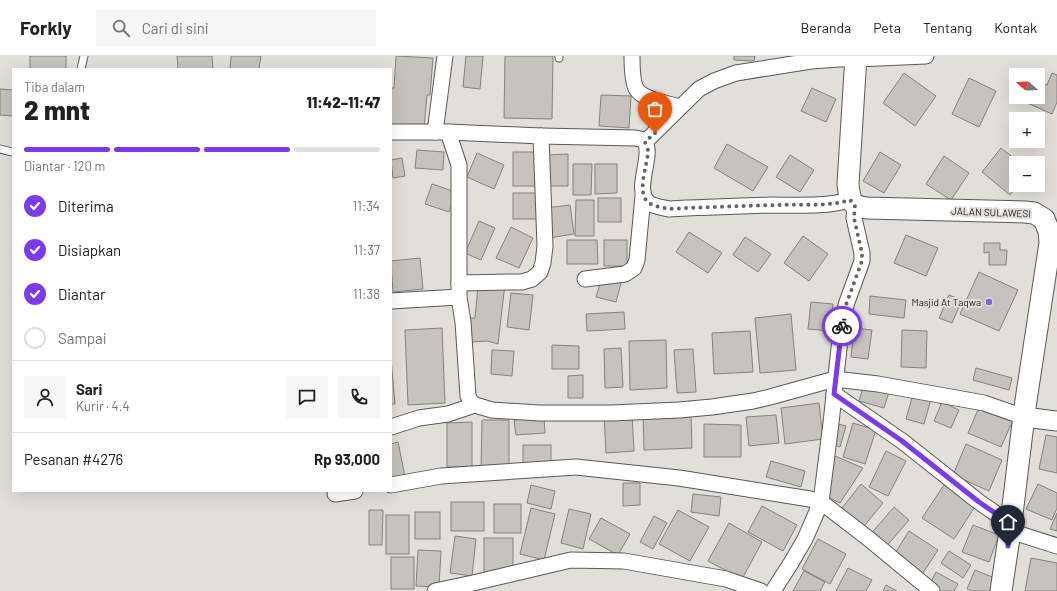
<!DOCTYPE html>
<html lang="id">
<head>
<meta charset="utf-8">
<style>
	:root { --surface:#fff; --page:#f6f6f6; --text:#202124; --muted:#757577; --line:#e0e0e0; --accent:#7c3aed }
	body { margin:0; font-family:Barlow,sans-serif; background:var(--page); color:var(--text); height:100vh; display:flex; flex-direction:column; font-size:15px; white-space:nowrap }
	* { box-sizing:border-box; margin:0 }
	p { font-size:13px; color:var(--muted) }
	.icon { flex:none; width:22px; height:22px; fill:none; stroke:currentColor; stroke-width:2; stroke-linecap:round; stroke-linejoin:round }
	.map { position:relative; flex:1; overflow:hidden }
	.side { position:absolute; left:12px; top:12px; width:380px; height:424px; display:flex; flex-direction:column; background:var(--surface); border-radius:0px; box-shadow:0 4px 16px #0002 }
	.side>* { flex:none }
	.needle { width:26px; rotate:289deg }
	.fabs { position:absolute; left:1009px; top:12px; display:grid; gap:8px }
	.fabs a { display:grid; place-items:center; width:36px; height:36px; border-radius:0px; background:var(--surface); box-shadow:0 4px 16px #0002; font-size:20px }
	.pin { position:absolute; display:grid; place-items:center; width:34px; height:34px; color:#fff; margin:-41px -17px; border-radius:50% 50% 50% 0; rotate:-45deg; box-shadow:0 0 4px #0007 }
	.pin .icon { rotate:45deg }
	.courier { position:absolute; display:grid; place-items:center; width:40px; height:40px; margin:-20px; border:3px solid #7c3aed; border-radius:50%; background:#fff; color:#222; box-shadow:0 1px 5px #0007 }
	.overview em { font-style:normal; font-weight:800 }
	.overview div { display:flex; flex-direction:column-reverse }
	.overview { display:flex; align-items:center; justify-content:space-between; height:68px; padding:0 12px }
	h1 { font-size:26px; font-weight:800; line-height:30px }
	.bar { display:grid; grid-template-columns:repeat(4,1fr); gap:6px 4px; align-content:center; height:48px; padding:0 12px }
	.bar i { height:5px; border-radius:3px; background:var(--line) }
	.bar .current { background:var(--accent) }
	.bar p { grid-column:span 4 }
	.line { display:flex; align-items:center; gap:10px; padding:0 12px; border-top:1px solid var(--line) }
	.line div { flex:1 }
	.round { display:grid; place-items:center; flex:none; width:42px; height:42px; border-radius:0px; background:var(--page) }
	ol { padding:0 12px; list-style:none }
	li { display:flex; align-items:center; gap:12px; height:44px }
	li p { margin-inline-start:auto }
	li .icon { padding:4px; border-radius:50%; background:var(--accent); color:#fff; stroke-width:4 }
	li:last-child { color:var(--muted) }
	li i { width:22px; height:22px; border:2px solid var(--line); border-radius:50% }
	header { display:flex; align-items:center; gap:24px; box-sizing:border-box; height:56px; padding:0 20px; background:var(--surface); border-bottom:1px solid var(--line) }
	header strong { font-size:19px }
	nav { display:flex; gap:22px; margin-inline-start:auto; font-size:14px }
	.search { width:280px; height:36px; background:var(--page); display:flex; align-items:center; gap:10px; box-sizing:border-box; padding:0 14px; border-radius:0px; color:var(--muted); font-size:15px }
	.map>svg:first-child { display:block }
</style>
</head>
<body>
<header>
<strong>Forkly</strong>
<div class="search"><svg class="icon" aria-label="search" viewBox="0 0 24 24"><circle cx="10" cy="10" r="6"/><path d="M15 15l6 6"/></svg>Cari di sini</div>
<nav><a>Beranda</a><a>Peta</a><a>Tentang</a><a>Kontak</a></nav>
</header>
<div class="map">
<svg width="1057" height="535" viewBox="0 0 1057 535">
	<rect width="100%" height="100%" fill="#e2ded9"/>
	<g fill="#c6c3be" stroke="#85827d">
		<rect x="30" y="0" width="36" height="13"/>
		<path d="M177,0H212L213,13H178Z"/>
		<path d="M231,0H261L259,13H230Z"/>
		<path d="M396,0L433,2L430,39H427L424,73L391,70V32H394Z"/>
		<path d="M466,0H483L480,33L463,31Z"/>
		<path d="M505,0H553L552,63L504,62Z"/>
		<path d="M734,0H755L754,5L734,4Z"/>
		<path d="M904,17L936,40L915,70L883,47Z"/>
		<path d="M1052,17L1057,19V46L1052,58L1016,42V41H1038V25L1047,29Z"/>
		<path d="M969,22L996,35L979,71L952,58Z"/>
		<path d="M812,32L836,43L826,66L801,55Z"/>
		<path d="M0,33L13,34V60L0,59Z"/>
		<path d="M601,39L631,40L629,72L599,70Z"/>
		<path d="M727,88L768,111L753,135L714,112Z"/>
		<path d="M1001,92L1020,107H1016V129H1018L1010,139L982,116Z"/>
		<path d="M417,94L444,96L443,114L415,112Z"/>
		<rect x="513" y="96" width="25" height="34"/>
		<path d="M880,96L901,109L884,137L863,125Z"/>
		<path d="M477,97L504,109L494,133L467,121Z"/>
		<path d="M568,98V130H547V99Z"/>
		<path d="M790,99L814,114L800,136L776,121Z"/>
		<path d="M944,100L969,117L951,144L926,128Z"/>
		<path d="M402,102L405,120L393,122L391,104Z"/>
		<path d="M573,108H592L591,139H573Z"/>
		<path d="M595,108H617V137L595,138Z"/>
		<path d="M432,128L456,136L449,156L425,148Z"/>
		<rect x="513" y="137" width="25" height="26"/>
		<rect x="598" y="142" width="23" height="24"/>
		<path d="M576,144H594V180H575Z"/>
		<path d="M570,149L574,178L549,182L545,152Z"/>
		<path d="M479,165L495,172L481,204L465,197Z"/>
		<path d="M511,171L533,182L519,212L496,202Z"/>
		<path d="M689,176L722,197L708,217L676,196Z"/>
		<path d="M906,179L938,192L926,220L894,207Z"/>
		<path d="M803,180L828,198L809,225L784,207Z"/>
		<path d="M745,181L771,198L758,216L733,199Z"/>
		<path d="M567,184H597L598,208H567Z"/>
		<rect x="604" y="184" width="23" height="26"/>
		<path d="M984,187H1000V194H1007L1006,209H989V196L984,197Z"/>
		<path d="M420,202L423,233L393,236L391,205Z"/>
		<path d="M979,216L1018,234L999,275L960,258Z"/>
		<path d="M602,221L621,227L616,246L596,241Z"/>
		<path d="M505,228L498,288L487,285L471,286L470,262H475L478,230Z"/>
		<path d="M511,237L533,239L529,274L507,271Z"/>
		<path d="M949,239L962,244L952,267L939,262Z"/>
		<path d="M870,240L906,244L904,262L869,258Z"/>
		<path d="M811,246L833,248L830,275L808,273Z"/>
		<path d="M624,256L625,273L587,275L586,258Z"/>
		<path d="M791,258L796,314L760,317L755,262Z"/>
		<path d="M442,272L445,347L408,349L405,274Z"/>
		<path d="M854,272L872,274L868,303L851,301Z"/>
		<path d="M902,274L927,275L926,312L901,311Z"/>
		<path d="M750,275L753,316L714,318L712,277Z"/>
		<path d="M666,284L667,332L630,334L629,285Z"/>
		<path d="M552,289L579,290V313H552Z"/>
		<path d="M621,292L623,331L605,332L604,293Z"/>
		<path d="M693,293L696,336L677,337L674,294Z"/>
		<path d="M492,294L514,295L512,320L491,318Z"/>
		<path d="M391,303L395,348H391Z"/>
		<path d="M976,312L1012,322L1009,334L973,324Z"/>
		<path d="M583,319V342H568V320Z"/>
		<path d="M864,328L889,336L884,352L859,345Z"/>
		<path d="M913,338L931,343L924,368L906,363Z"/>
		<path d="M942,346L959,354L951,372L934,365Z"/>
		<path d="M819,347L823,383L785,388L781,352Z"/>
		<path d="M980,349L1013,364L1001,391L968,377Z"/>
		<path d="M632,358L634,395L606,397L604,360Z"/>
		<path d="M691,358L692,392L644,394L643,359Z"/>
		<path d="M776,359L779,387L749,390L746,361Z"/>
		<path d="M544,361L545,377L516,379L514,364Z"/>
		<path d="M482,364H509V415L481,414Z"/>
		<path d="M472,366V411H447V367Z"/>
		<path d="M853,367L876,374L865,408L843,401Z"/>
		<path d="M704,368L741,369V401H704Z"/>
		<path d="M838,368L846,370L840,391L832,388Z"/>
		<path d="M1046,379L1057,381V417L1039,413Z"/>
		<path d="M398,386L405,421L391,424V388Z"/>
		<path d="M966,388L1002,404L989,435L953,419Z"/>
		<rect x="523" y="389" width="28" height="18"/>
		<path d="M886,395L906,405L888,440L869,431Z"/>
		<path d="M835,400L863,412L840,447L823,439L828,415Z"/>
		<path d="M771,405L805,415L801,431L766,421Z"/>
		<path d="M623,427H640V449L623,450Z"/>
		<path d="M861,428L883,447L860,475L838,457Z"/>
		<path d="M1038,428L1057,437V452L1052,464L1026,453Z"/>
		<path d="M531,429L555,435L551,453L527,447Z"/>
		<path d="M944,429L976,449L954,483L922,462Z"/>
		<path d="M693,438L721,441L719,460L691,456Z"/>
		<rect x="451" y="446" width="33" height="29"/>
		<rect x="494" y="448" width="27" height="29"/>
		<path d="M762,450L797,469L783,495L748,476Z"/>
		<path d="M894,451L909,464L885,492L870,479Z"/>
		<path d="M531,452L555,458L544,504L520,498Z"/>
		<path d="M569,453L591,458L583,493L561,487Z"/>
		<path d="M369,454H383L382,489H369Z"/>
		<path d="M678,454L709,471L690,505L659,488Z"/>
		<rect x="415" y="456" width="25" height="27"/>
		<path d="M1057,457V475L1050,473Z"/>
		<rect x="386" y="459" width="23" height="39"/>
		<path d="M654,460L667,467L653,493L640,486Z"/>
		<path d="M601,462L630,478L618,499L589,483Z"/>
		<path d="M729,467L762,486L742,523L708,505Z"/>
		<path d="M973,469L999,479L989,506L962,496Z"/>
		<path d="M909,475L938,494L921,520L892,502Z"/>
		<path d="M455,480L476,483L472,520L450,517Z"/>
		<rect x="484" y="482" width="29" height="35"/>
		<path d="M818,483L846,498L830,528L802,513Z"/>
		<path d="M418,494L441,495L439,531L416,530Z"/>
		<path d="M949,495L971,509L963,522L941,507Z"/>
		<rect x="391" y="501" width="23" height="32"/>
		<path d="M1031,502L1057,507V535H1025Z"/>
		<path d="M848,512L872,524L866,535H836Z"/>
		<path d="M975,514L997,523L991,535H972L967,533Z"/>
		<path d="M804,515L825,526L820,535H793Z"/>
		<path d="M936,516L958,528L954,535H940L929,529Z"/>
		<path d="M886,529L897,535H883Z"/>
	</g>
	<g fill="none" stroke-linecap="round" stroke-linejoin="round">
		<defs>
			<g id="service">
				<path d="M559,2V0"/>
				<path d="M81,13L84,0"/>
				<path d="M0,93L12,96"/>
			</g>
			<g id="minor">
				<path d="M632,0C632,9 632,27 637,34C643,43 669,48 680,51"/>
				<path d="M391,76H448L541,80L635,82C639,83 642,83 644,85C655,97 633,133 648,146C653,151 662,151 669,153C703,151 737,150 771,149C797,149 825,151 850,144"/>
				<path d="M435,76L445,0"/>
				<path d="M448,76L459,109V241L463,266L468,340L471,346L475,349L492,354L539,357H612L679,354L712,351L753,345L770,341L835,323L878,328L984,347L1024,361"/>
				<path d="M645,86L699,33L714,25L736,17L811,5L839,3H856L926,0"/>
				<path d="M585,223L625,218L634,212L637,204L643,140"/>
				<path d="M459,227L511,226H522L532,223L540,216L543,207L545,190L541,80"/>
				<path d="M391,245L459,241"/>
				<path d="M834,338L902,385L979,446L1011,468"/>
				<path d="M391,371L419,362L448,358L475,349"/>
				<path d="M391,429L441,420L576,411L679,422L810,443L821,446L869,483L932,535"/>
				<path d="M335,438L355,435"/>
				<path d="M1010,475L1057,490"/>
				<path d="M435,535L473,527L571,504L624,505L726,523L761,535"/>
				<path d="M773,535L791,507L805,483L821,446L831,367L842,264L847,246L862,205V197L854,162L855,149"/>
			</g>
			<path id="tertiary" d="M1024,361L1057,365"/>
			<path id="secondary" d="M856,0L848,128C850,144 850,150 867,152L1025,156L1034,157L1044,163L1049,175L1050,187L1025,351L1010,475L1001,535"/>
		</defs>
		<use href="#service" stroke="#5b5854" stroke-width="9"/>
		<use href="#minor" stroke="#5b5854" stroke-width="17"/>
		<use href="#tertiary" stroke="#5b5854" stroke-width="21"/>
		<use href="#secondary" stroke="#5b5854" stroke-width="23"/>
		<use href="#service" stroke="#fff" stroke-width="7"/>
		<use href="#minor" stroke="#fff" stroke-width="15"/>
		<use href="#tertiary" stroke="#fff" stroke-width="19"/>
		<use href="#secondary" stroke="#fff" stroke-width="21"/>
	</g>
	<g fill="none" stroke-linecap="round" stroke-linejoin="round">
		<path stroke="#666461" stroke-width="4" stroke-dasharray="0 7.2" d="M655,77L645,86C646,89 648,92 648,95C648,108 636,136 648,146C654,151 662,151 669,153C705,151 741,150 777,149C801,148 827,151 850,144L855,149L854,162L862,197V205L847,246L844,255L842,270"/>
		<path stroke="#7c3aed" stroke-width="5" d="M842,270L834,338L902,385L979,446L1011,468L1008,490"/>
	</g>
	<circle fill="#7767e2" stroke="#e2ded9" stroke-width="1.5" cx="989" cy="246" r="4"/>
	<g text-anchor="middle" dominant-baseline="central" stroke-width="4" stroke-linejoin="round" paint-order="stroke">
		<g font-size="10" fill="#232220" stroke="#e2ded9">
			<text transform="translate(991 156) rotate(2)">JALAN SULAWESI</text>
		</g>
		<g font-size="10" fill="#232220" stroke="#e2ded9" text-anchor="end">
			<text x="981" y="246">Masjid At Taqwa</text>
		</g>
	</g>
</svg>
<div class="fabs">
<a><svg class="needle" viewBox="-14 -14 28 28"><path d="M0-13l5 13h-10z" fill="#e53935"/><path d="M0 13l5-13h-10z" fill="#757577"/></svg></a>
<a>+</a>
<a>−</a>
</div>
<div class="pin" style="left:655px;top:77px;background:#ea580c"><svg class="icon" aria-label="bag" viewBox="0 0 24 24"><path d="M5 8h14l-1 12H6zM9 8a3 3 0 0 1 6 0"/></svg></div>
<div class="pin" style="left:1008px;top:490px;background:#1f2937"><svg class="icon" aria-label="home" viewBox="0 0 24 24"><path d="M3 11l9-7 9 7M6 9v11h12V9"/></svg></div>
<div class="courier" style="left:842px;top:270px"><svg class="icon" aria-label="bike" viewBox="0 0 24 24"><circle cx="6" cy="16" r="4"/><circle cx="18" cy="16" r="4"/><path d="M6 16l4-8h5l3 8M10 8l3 8H6M13 5h3"/></svg></div>
<section class="side">
<div class="overview"><div><h1>2 mnt</h1><p>Tiba dalam</p></div><em>11:42–11:47</em></div>
<div class="bar"><i class="current"></i><i class="current"></i><i class="current"></i><i></i><p>Diantar · 120 m</p></div>
<ol>
<li><svg class="icon" aria-label="check" viewBox="0 0 24 24"><path d="M5 12l5 5 9-10"/></svg>Diterima<p>11:34</p></li>
<li><svg class="icon" aria-label="check" viewBox="0 0 24 24"><path d="M5 12l5 5 9-10"/></svg>Disiapkan<p>11:37</p></li>
<li><svg class="icon" aria-label="check" viewBox="0 0 24 24"><path d="M5 12l5 5 9-10"/></svg>Diantar<p>11:38</p></li>
<li><i></i>Sampai</li>
</ol>
<div class="line" style="height:72px"><a class="round"><svg class="icon" aria-label="person" viewBox="0 0 24 24"><circle cx="12" cy="8" r="4"/><path d="M4 21q1-7 8-7t8 7"/></svg></a><div><b>Sari</b><p>Kurir · 4.4</p></div><a class="round"><svg class="icon" aria-label="chat" viewBox="0 0 24 24"><path d="M4 5h16v11H9l-5 4z"/></svg></a><a class="round"><svg class="icon" aria-label="phone" viewBox="0 0 24 24"><path d="M5 4h4l2 5-3 2q2 4 5 5l2-3 5 2v4C11 20 4 13 5 4z"/></svg></a></div>
<div class="line" style="height:52px"><div>Pesanan #4276</div><b>Rp 93,000</b></div>
</section>
</div>
</body>
</html>
